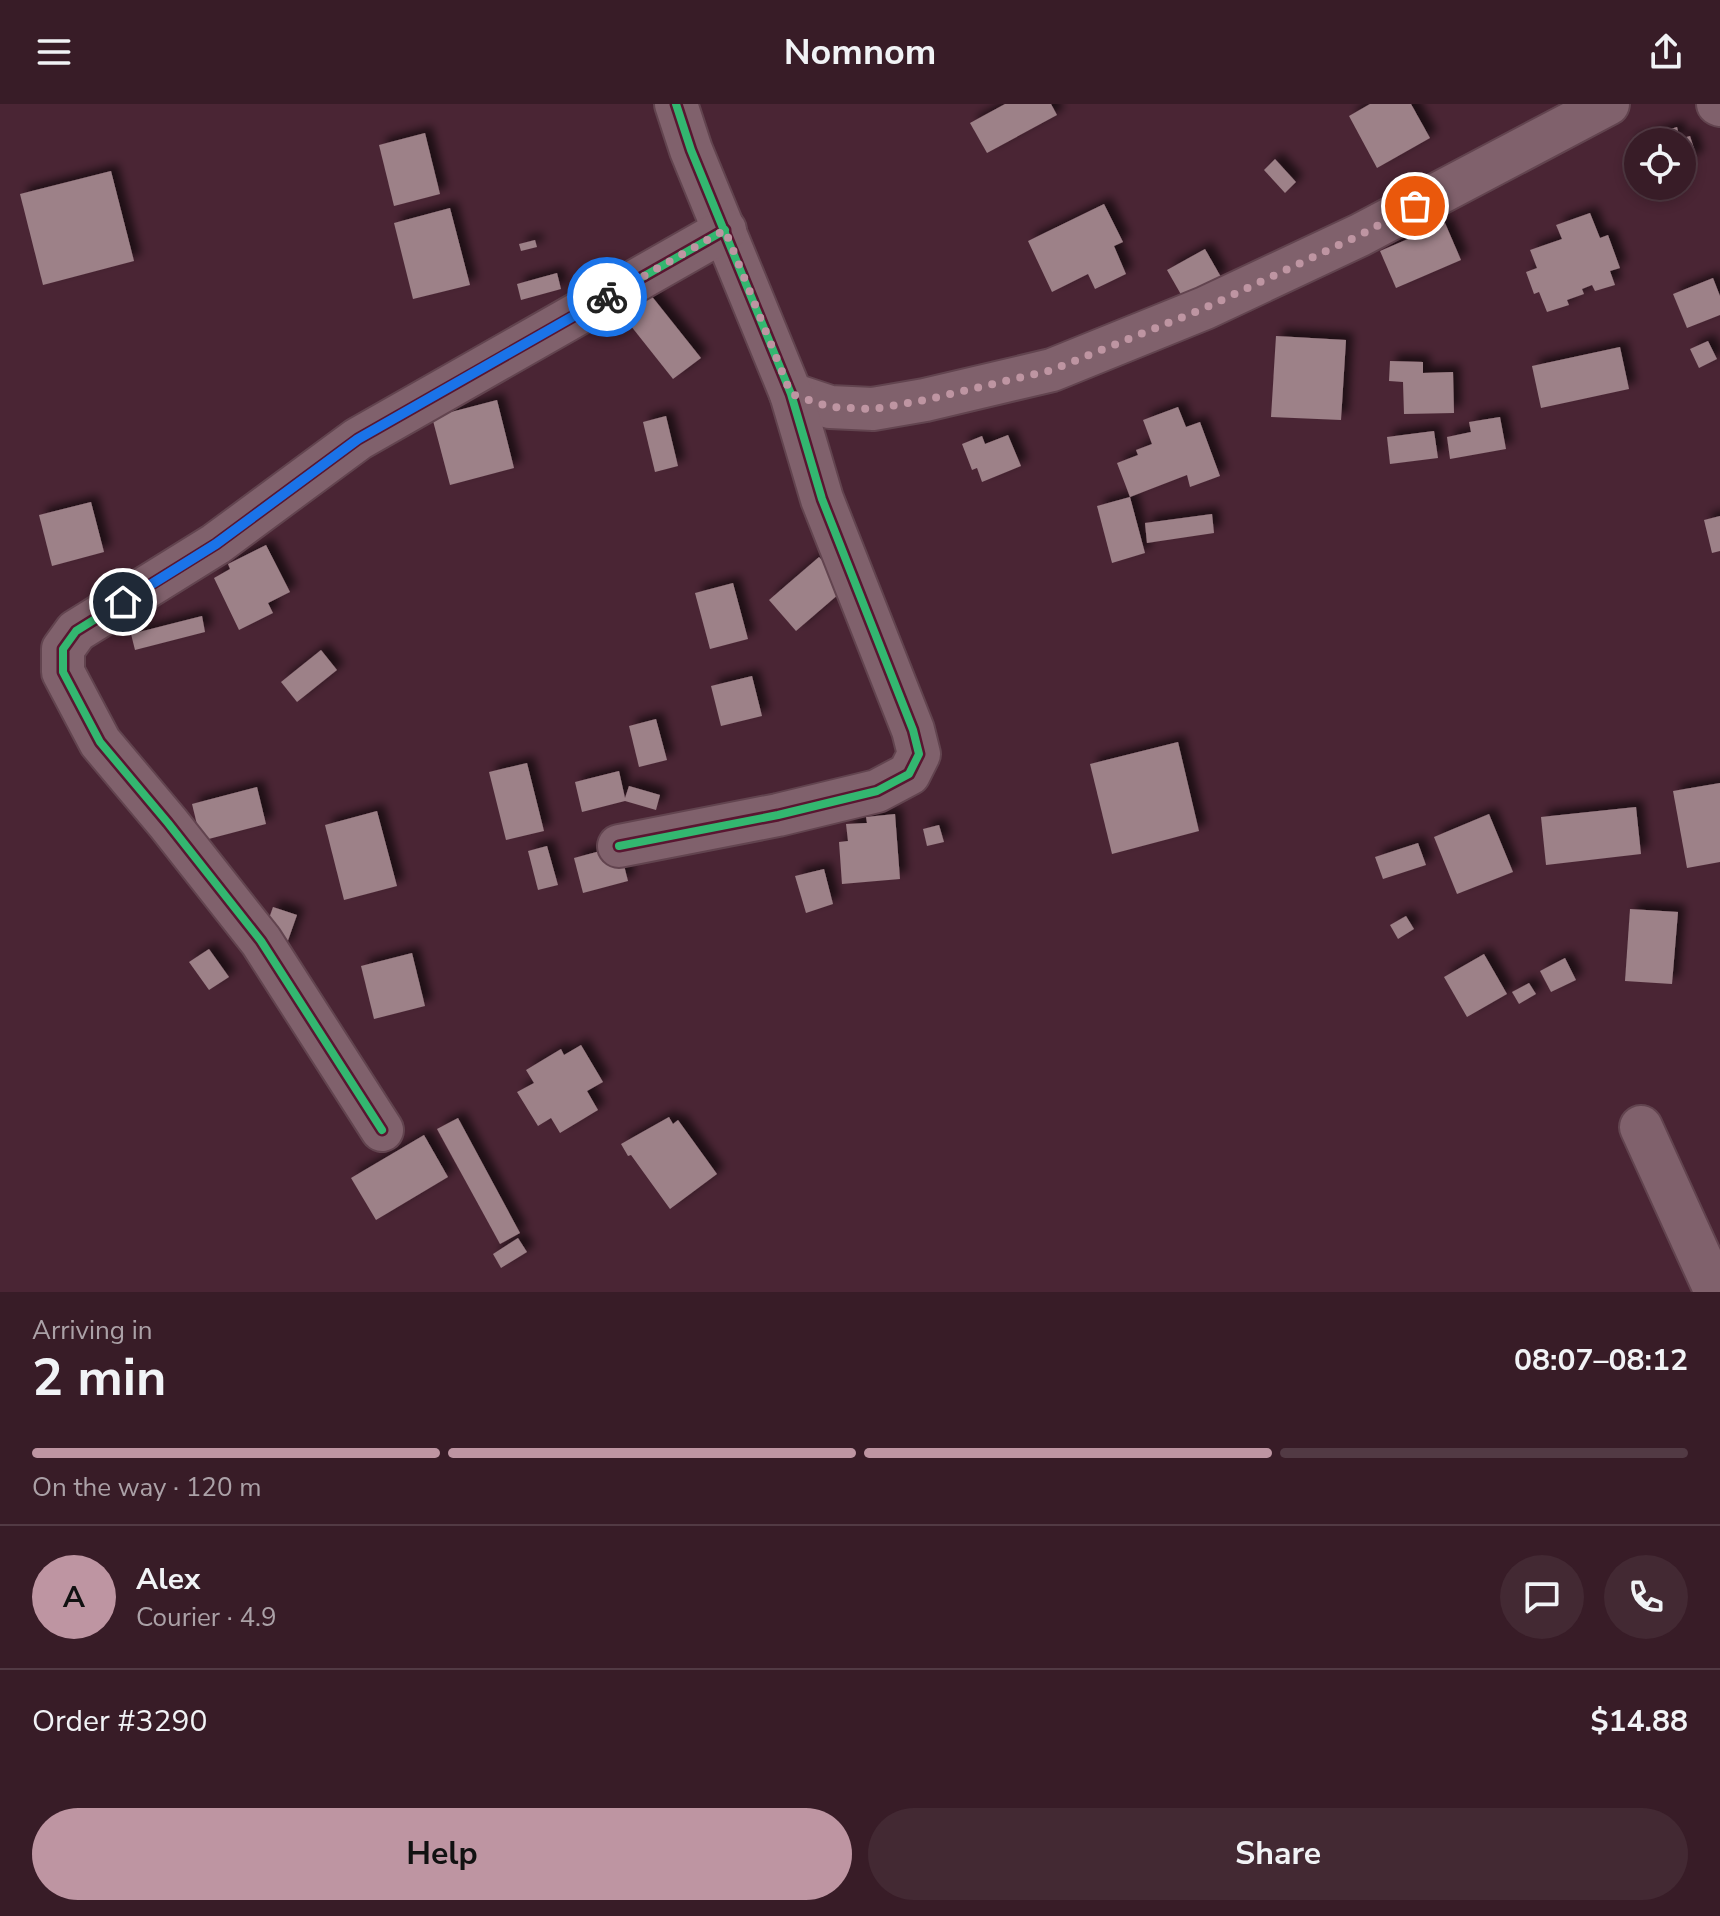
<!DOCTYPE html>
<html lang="en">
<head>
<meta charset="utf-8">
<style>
	:root { --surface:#381c27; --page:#432933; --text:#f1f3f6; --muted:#aba1a7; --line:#523a44; --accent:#be95a2 }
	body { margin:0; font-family:"Nunito Sans",sans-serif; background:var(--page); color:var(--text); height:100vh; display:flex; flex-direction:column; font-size:30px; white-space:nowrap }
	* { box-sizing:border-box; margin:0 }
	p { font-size:26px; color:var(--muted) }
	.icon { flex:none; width:44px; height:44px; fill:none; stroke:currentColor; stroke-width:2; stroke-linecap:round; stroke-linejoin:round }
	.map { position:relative; height:1188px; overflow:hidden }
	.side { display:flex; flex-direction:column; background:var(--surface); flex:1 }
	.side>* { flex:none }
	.fabs { position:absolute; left:1624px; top:24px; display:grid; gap:16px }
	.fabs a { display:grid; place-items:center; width:72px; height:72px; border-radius:50%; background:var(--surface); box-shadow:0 4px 12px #0003,0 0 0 2px var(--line); font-size:40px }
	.pin { position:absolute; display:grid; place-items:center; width:68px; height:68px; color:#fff; margin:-34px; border:4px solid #fff; border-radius:50%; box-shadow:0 2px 8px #0007 }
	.courier { position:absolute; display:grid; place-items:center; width:80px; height:80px; margin:-40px; border:6px solid #1a73e8; border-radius:50%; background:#fff; color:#222; box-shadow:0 2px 10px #0007 }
	.summary em { font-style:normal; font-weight:700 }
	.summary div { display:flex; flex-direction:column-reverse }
	.summary { display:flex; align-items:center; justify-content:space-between; height:136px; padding:0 32px }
	h1 { font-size:52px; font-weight:700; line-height:60px }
	.bar { display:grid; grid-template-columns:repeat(4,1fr); gap:12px 8px; align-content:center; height:96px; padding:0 32px }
	.bar i { height:10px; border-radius:6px; background:var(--line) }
	.bar .active { background:var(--accent) }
	.bar p { grid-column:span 4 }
	.line { display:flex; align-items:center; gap:20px; padding:0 32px; border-top:2px solid var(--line) }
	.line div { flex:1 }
	.round { display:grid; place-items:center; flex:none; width:84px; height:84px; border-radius:42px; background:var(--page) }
	.primary-button { display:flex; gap:16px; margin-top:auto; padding:16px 32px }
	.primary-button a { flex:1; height:92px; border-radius:48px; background:var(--accent); color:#111; font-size:32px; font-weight:700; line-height:92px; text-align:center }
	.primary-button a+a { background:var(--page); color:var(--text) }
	header { display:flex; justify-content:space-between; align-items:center; height:104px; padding:0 32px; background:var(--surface); font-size:36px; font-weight:700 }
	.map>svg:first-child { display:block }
</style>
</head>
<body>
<header><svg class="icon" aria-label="menu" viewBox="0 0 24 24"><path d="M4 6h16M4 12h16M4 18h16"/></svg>Nomnom<svg class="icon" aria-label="share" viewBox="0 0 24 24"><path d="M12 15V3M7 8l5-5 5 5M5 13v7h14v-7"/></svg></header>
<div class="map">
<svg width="1720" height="1188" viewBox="0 0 1720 1188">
	<defs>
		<filter id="shadow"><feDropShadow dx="7" dy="-7" stdDeviation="4" flood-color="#0009"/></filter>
	</defs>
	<rect width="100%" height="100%" fill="#4a2534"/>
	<g fill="#9d8188" filter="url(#shadow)">
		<path d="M1005,0H1051L1057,11L987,49L970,19Z"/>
		<path d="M1370,0H1411L1430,34L1377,64L1349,12Z"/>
		<path d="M1677,23L1680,35L1690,32L1697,54L1686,57L1688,62L1682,64V38H1638L1637,62L1630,38Z"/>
		<path d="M425,29L440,90L394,102L379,41Z"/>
		<path d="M1275,55L1296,78L1285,89L1264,66Z"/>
		<path d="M111,67L134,157L43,181L20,90Z"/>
		<path d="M1104,100L1123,138L1114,142L1126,170L1095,185L1088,170L1052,188L1028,137Z"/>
		<path d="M450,104L470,181L413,195L394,119Z"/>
		<path d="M1590,109L1600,134L1608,131L1620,164L1610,167L1615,181L1595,187L1592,181L1582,185L1584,190L1567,196L1569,201L1547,208L1539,188L1534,190L1526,168L1537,164L1530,146L1562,135L1556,121Z"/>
		<path d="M1445,119L1461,156L1396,184L1380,147Z"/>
		<path d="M535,136L537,143L521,147L519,140Z"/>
		<path d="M1205,145L1221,173L1183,194L1167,166Z"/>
		<path d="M557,169L561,185L521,196L517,180Z"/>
		<path d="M1713,174L1720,192V211L1687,224L1673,190Z"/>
		<path d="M646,185L701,254L673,275L619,207Z"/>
		<path d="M1276,232L1346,236L1341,316L1271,313Z"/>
		<path d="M1708,237L1717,255L1699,264L1690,245Z"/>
		<path d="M1620,243L1629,285L1541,304L1532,262Z"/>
		<path d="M1390,257L1423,258V269L1453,268L1454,309L1404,310L1403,278L1389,277Z"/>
		<path d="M497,296L514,364L450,381L432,313Z"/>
		<path d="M1178,303L1186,323L1200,318L1220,372L1190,383L1187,371L1130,393L1117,359L1138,351L1136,346L1152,340L1143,316Z"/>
		<path d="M666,312L678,362L655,368L643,318Z"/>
		<path d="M1500,313L1506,345L1450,355L1447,333L1471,328L1469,318Z"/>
		<path d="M1434,327L1438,354L1390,360L1387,333Z"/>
		<path d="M1008,331L1021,362L982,378L977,364L972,366L962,340L982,332L985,340Z"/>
		<path d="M1130,393L1145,449L1112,459L1097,402Z"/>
		<path d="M91,398L104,448L52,462L39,411Z"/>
		<path d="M1212,410L1214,429L1147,439L1145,419Z"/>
		<path d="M1720,412V447L1712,449L1704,416Z"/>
		<path d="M266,441L290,488L268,499L273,509L239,526L214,474L230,465L228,460Z"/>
		<path d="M819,453L847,483L796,527L769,496Z"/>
		<path d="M733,479L748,535L710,545L695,489Z"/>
		<path d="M202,512L205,528L135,546L131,530Z"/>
		<path d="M321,546L337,566L297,598L281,578Z"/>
		<path d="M752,572L762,612L721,622L711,582Z"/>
		<path d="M656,615L667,656L639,663L629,622Z"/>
		<path d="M1178,638L1199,727L1112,750L1090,660Z"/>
		<path d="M527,659L544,727L506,736L489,668Z"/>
		<path d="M619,667L625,694L629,682L660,691L656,706L625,697L582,708L575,678Z"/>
		<path d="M1720,679V758L1687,764L1673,687Z"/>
		<path d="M257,683L266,720L201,737L192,700Z"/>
		<path d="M1636,703L1641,750L1546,761L1541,713Z"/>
		<path d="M377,707L397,782L344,796L325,721Z"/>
		<path d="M895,710L900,775L842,780L839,738L848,737L846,720L867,719L866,713Z"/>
		<path d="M1489,710L1513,768L1457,790L1434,733Z"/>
		<path d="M939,721L944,738L927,742L923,725Z"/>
		<path d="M1418,739L1426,761L1383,775L1375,753Z"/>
		<path d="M547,742L558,781L538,786L528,747Z"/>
		<path d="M619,742L628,777L583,789L574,754Z"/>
		<path d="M824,765L833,800L806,809L795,772Z"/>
		<path d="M273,803L297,811L285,845L261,837Z"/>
		<path d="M1630,805L1678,808L1672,880L1625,877Z"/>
		<path d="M1406,812L1414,825L1398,835L1390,821Z"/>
		<path d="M209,845L229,873L209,886L189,858Z"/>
		<path d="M412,849L425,902L374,915L361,862Z"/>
		<path d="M1484,850L1507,890L1467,913L1444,873Z"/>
		<path d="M1565,854L1576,876L1551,888L1540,867Z"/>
		<path d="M1529,879L1536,890L1519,900L1512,888Z"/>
		<path d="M581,941L603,978L587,987L598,1006L560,1029L551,1014L538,1022L517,988L534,979L526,966L561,945L564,951Z"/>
		<path d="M669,1013L673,1020L678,1016L717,1070L670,1105L631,1051L628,1052L621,1040Z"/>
		<path d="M458,1014L520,1129L500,1140L437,1025Z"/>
		<path d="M424,1031L448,1073L376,1116L351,1074Z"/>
		<path d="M518,1134L527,1148L501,1164L493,1150Z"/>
	</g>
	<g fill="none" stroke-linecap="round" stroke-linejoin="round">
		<defs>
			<g id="minor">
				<path d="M1718,0L1720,1"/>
				<path d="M791,290L830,303L873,305L925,296L1052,266L1205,204L1360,131L1608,0"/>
				<path d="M619,742L778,711L877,687L909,670L919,650L913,626L822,395L791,290L691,46L676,0"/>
				<path d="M1641,1023L1716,1188"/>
				<path d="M382,1026L261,837L168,719L100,638L63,568V545L76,527L216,440L358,335L725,126"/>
			</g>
		</defs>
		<use href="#minor" stroke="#62444f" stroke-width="46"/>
		<use href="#minor" stroke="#80616c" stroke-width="42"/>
		<defs>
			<g id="cycleway">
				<path d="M619,742L778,711L877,687L909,670L919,650L913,626L822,395L791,290L691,46L676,0"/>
				<path d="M382,1026L261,837L168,719L100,638L63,568V545L76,527L216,440L358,335L725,126"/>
			</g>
		</defs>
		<use href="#cycleway" stroke="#591631" stroke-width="13"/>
		<use href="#cycleway" stroke="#33b770" stroke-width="8"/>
	</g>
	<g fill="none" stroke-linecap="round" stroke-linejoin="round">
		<path stroke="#be95a2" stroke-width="8" stroke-dasharray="0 14.4" d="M607,193L725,126L791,290L830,303L873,305L925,296L1052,266L1205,204L1360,131L1415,102"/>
		<path stroke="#1a73e8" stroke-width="10" d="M123,498L216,440L358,335L607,193"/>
	</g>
</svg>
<div class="fabs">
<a><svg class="icon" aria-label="locate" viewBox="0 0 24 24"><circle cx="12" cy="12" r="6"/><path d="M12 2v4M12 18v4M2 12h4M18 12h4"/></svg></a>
</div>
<div class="pin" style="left:1415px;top:102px;background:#ea580c"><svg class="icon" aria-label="bag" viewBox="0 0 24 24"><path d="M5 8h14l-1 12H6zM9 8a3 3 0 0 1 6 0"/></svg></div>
<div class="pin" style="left:123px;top:498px;background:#1f2937"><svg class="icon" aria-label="home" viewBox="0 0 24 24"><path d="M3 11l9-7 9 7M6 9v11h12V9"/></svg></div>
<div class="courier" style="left:607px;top:193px"><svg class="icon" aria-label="bike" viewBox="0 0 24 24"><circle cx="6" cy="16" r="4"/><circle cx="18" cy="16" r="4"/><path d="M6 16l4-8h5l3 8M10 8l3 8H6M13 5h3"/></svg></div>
</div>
<section class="side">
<div class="summary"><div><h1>2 min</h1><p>Arriving in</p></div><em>08:07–08:12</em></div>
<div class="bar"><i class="active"></i><i class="active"></i><i class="active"></i><i></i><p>On the way · 120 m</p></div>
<div class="line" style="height:144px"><b class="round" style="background:var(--accent);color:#111">A</b><div><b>Alex</b><p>Courier · 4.9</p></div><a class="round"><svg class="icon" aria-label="chat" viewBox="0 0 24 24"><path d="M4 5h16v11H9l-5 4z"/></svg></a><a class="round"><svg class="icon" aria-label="phone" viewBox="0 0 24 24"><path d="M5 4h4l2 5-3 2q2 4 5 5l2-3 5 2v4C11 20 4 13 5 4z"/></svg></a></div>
<div class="line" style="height:104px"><div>Order #3290</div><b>$14.88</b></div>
<div class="primary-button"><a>Help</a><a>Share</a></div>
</section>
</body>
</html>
